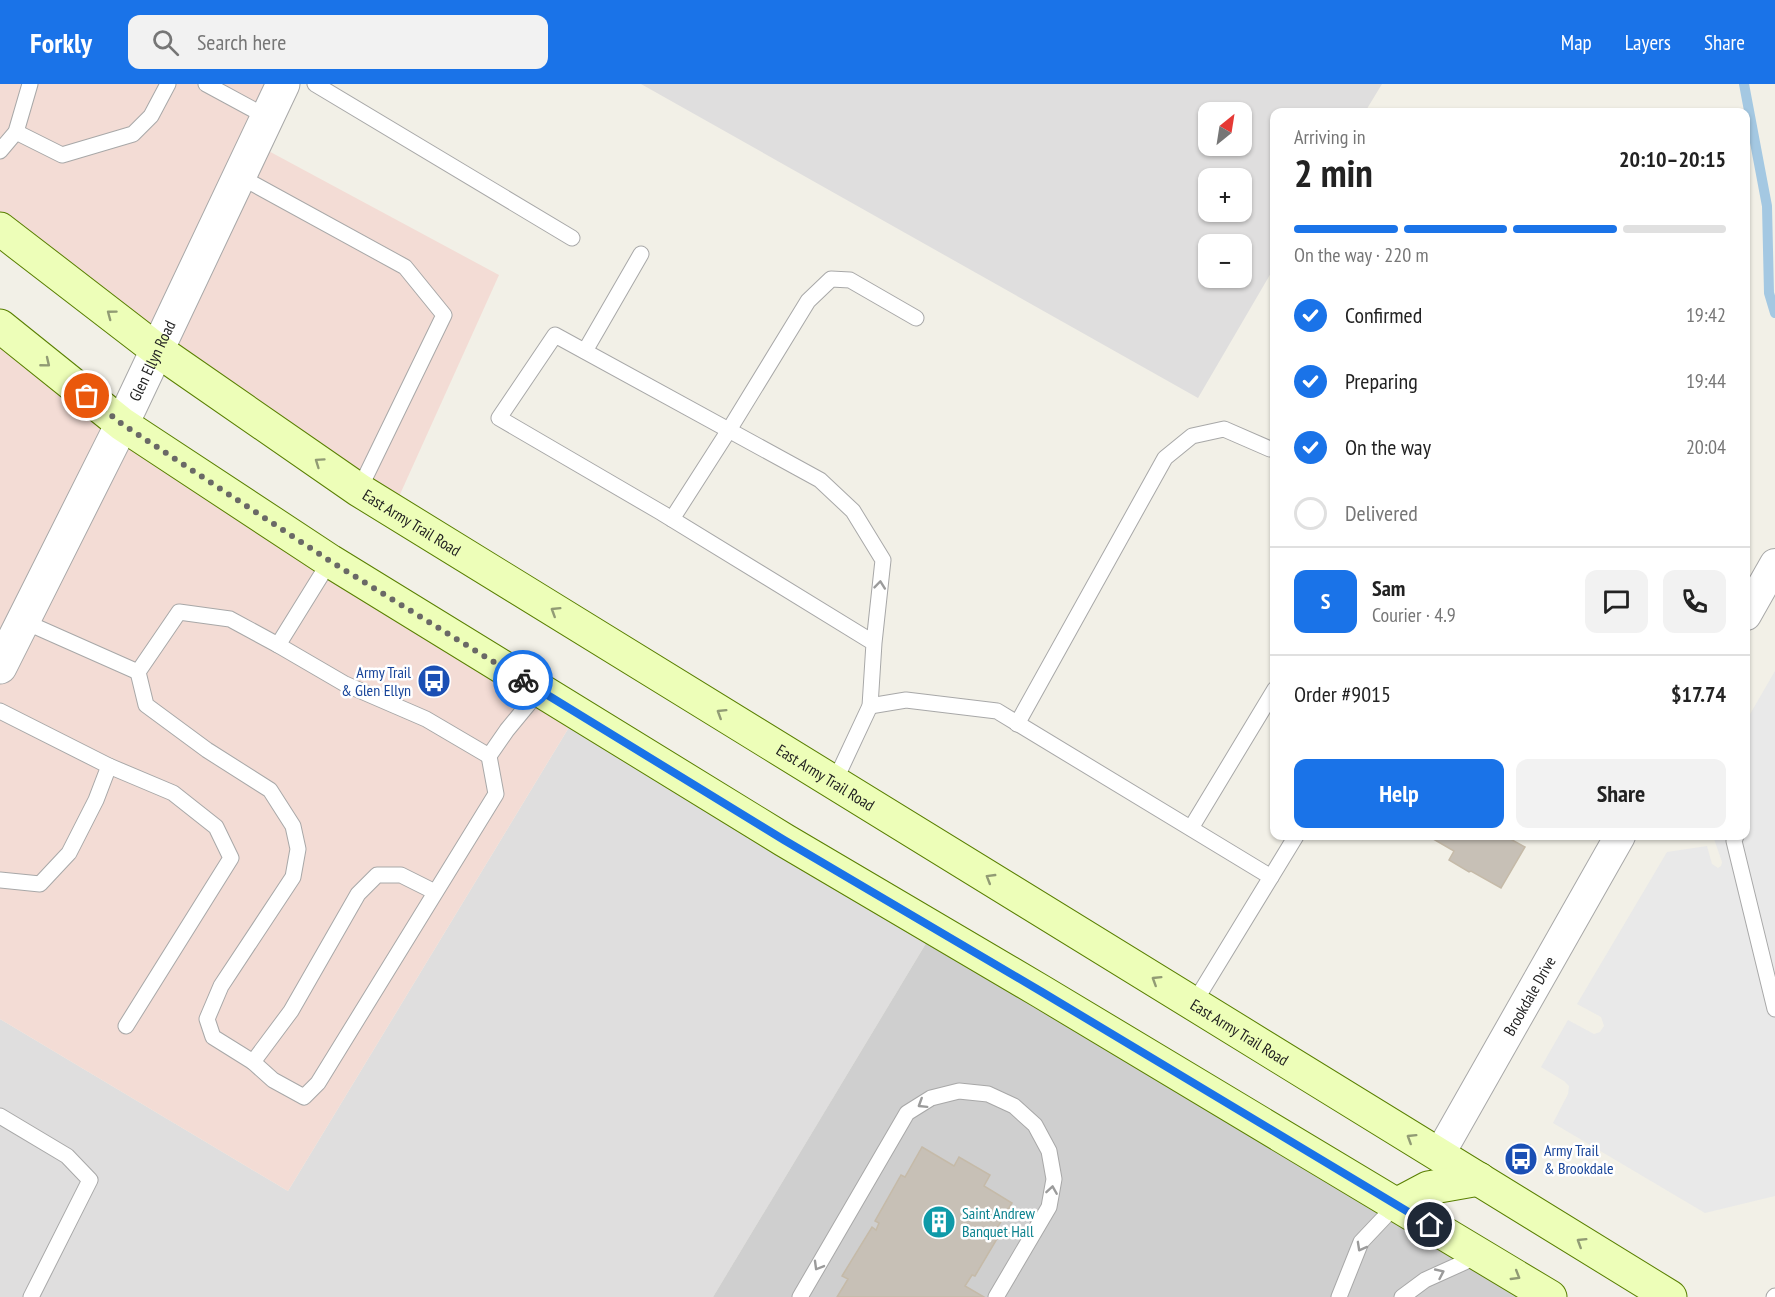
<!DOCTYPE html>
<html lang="en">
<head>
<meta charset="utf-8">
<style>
	:root { --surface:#fff; --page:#f2f2f2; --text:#222; --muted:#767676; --line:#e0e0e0; --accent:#1a73e8 }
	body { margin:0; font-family:"PT Sans Narrow",sans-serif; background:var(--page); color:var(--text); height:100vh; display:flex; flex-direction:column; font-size:22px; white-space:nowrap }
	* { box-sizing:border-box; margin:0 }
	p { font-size:20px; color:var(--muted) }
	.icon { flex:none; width:33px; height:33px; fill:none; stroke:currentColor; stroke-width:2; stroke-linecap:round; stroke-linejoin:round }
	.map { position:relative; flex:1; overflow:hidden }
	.details { position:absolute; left:1270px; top:24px; width:480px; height:732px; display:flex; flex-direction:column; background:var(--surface); border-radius:12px; box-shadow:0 2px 4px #0004 }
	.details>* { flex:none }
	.needle { width:39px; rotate:30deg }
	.controls { position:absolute; left:1198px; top:18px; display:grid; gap:12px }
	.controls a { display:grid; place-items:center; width:54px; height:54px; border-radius:12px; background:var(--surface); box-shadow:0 2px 4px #0004; font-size:30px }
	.pin { position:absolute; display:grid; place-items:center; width:51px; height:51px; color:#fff; margin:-26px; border:3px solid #fff; border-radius:50%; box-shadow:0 2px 6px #0007 }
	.courier { position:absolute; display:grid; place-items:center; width:60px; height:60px; margin:-30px; border:4px solid #1a73e8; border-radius:50%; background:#fff; color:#222; box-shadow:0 2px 8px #0007 }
	.headline em { font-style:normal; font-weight:700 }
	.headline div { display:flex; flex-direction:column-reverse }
	.headline { display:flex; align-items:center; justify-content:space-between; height:102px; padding:0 24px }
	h1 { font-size:39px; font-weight:700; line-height:45px }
	.bar { display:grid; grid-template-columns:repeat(4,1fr); gap:9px 6px; align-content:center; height:72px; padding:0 24px }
	.bar i { height:8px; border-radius:4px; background:var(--line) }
	.bar .selected { background:var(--accent) }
	.bar p { grid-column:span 4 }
	.line { display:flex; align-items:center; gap:15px; padding:0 24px; border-top:2px solid var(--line) }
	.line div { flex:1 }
	.round { display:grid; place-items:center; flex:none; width:63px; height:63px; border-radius:12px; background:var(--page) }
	ol { padding:0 24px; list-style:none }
	li { display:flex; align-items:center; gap:18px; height:66px }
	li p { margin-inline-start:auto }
	li .icon { padding:6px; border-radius:50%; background:var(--accent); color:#fff; stroke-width:4 }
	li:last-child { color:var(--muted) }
	li i { width:33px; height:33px; border:3px solid var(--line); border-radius:50% }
	.action { display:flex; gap:12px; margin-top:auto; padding:12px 24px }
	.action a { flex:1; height:69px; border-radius:12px; background:var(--accent); color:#fff; font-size:24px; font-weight:700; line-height:69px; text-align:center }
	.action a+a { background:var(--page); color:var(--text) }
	header { display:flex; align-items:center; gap:36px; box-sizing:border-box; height:84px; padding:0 30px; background:var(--accent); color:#fff }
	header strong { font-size:28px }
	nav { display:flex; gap:33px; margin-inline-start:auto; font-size:21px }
	.search { width:420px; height:54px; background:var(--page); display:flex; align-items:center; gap:15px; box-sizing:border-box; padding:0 21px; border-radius:12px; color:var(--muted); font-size:22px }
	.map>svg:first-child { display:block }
</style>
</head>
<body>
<header>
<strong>Forkly</strong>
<div class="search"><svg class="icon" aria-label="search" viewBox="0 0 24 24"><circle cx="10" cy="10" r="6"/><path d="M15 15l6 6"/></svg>Search here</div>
<nav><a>Map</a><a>Layers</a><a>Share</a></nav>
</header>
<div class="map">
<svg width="1775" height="1213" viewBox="0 0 1775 1213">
	<rect width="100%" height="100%" fill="#f2f0e7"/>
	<g fill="#dfdede" fill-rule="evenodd">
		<path d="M641,0H1382L1365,28H1275V182L1198,314ZM1242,28V62H1209V28ZM1242,94V128H1209V94ZM1209,160H1242V194H1209Z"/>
		<path d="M571,640L928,856L713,1213H0V935L288,1107Z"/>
	</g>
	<g fill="#f3dcd5">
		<path d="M0,0H268L153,244L0,128Z"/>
		<path d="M263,64L499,191L397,417L174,259Z"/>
		<path d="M0,254L571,640L288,1107L0,935Z"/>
	</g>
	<path fill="#cfcfcf" d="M928,856L1524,1213H713Z"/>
	<path fill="#e9e9e9" d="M1775,587V1112L1705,1129L1553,1039L1568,1010L1569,1002L1564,997L1541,983L1568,936L1594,950L1600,948L1604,942L1601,933L1577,920L1667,768L1707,762L1712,780L1718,784L1721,782L1722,778L1713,752H1746V690L1750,681L1746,676V637Z"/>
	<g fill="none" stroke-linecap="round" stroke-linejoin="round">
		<path stroke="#a4c8e2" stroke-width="10" d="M1744,0L1767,122L1769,209L1775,229"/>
	</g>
	<g fill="#c7c0b6" stroke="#c5baa8" stroke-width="1.5">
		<path d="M1428,752H1505L1525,763L1501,804L1471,787L1469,788L1449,776L1454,767Z"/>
		<path d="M922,1063L954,1082L959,1073L990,1091L984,1102L1012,1119L993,1151L998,1153L975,1192L972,1191L965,1202L984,1213H837L848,1195L842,1192L872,1143L876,1146L879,1139L875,1137L901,1091L905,1093Z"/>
	</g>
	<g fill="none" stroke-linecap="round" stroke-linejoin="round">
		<defs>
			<g id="service">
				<path d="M206,0L267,33"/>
				<path d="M315,0L572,154"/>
				<path d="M16,48L62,71L133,50L151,32L168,0"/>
				<path d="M0,67L16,48L30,0"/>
				<path d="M239,92L405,183L444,231L359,406"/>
				<path d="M585,267L641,170"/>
				<path d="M672,435L729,346L808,217L831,195L850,196L916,234"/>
				<path d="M23,537L138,588L179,528L230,535L278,561L330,477"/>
				<path d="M278,561L345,600L426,635L489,672L507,646L540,606"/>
				<path d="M138,588L146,621L207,666L270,706L293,742L298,765L293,793L221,902L207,935L213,953L253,978L291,927L358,810L377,791H401L435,808"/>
				<path d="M870,622L906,616L997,627L1271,793L1194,919"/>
				<path d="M0,627L109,682L96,716L69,769L40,800L0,796"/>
				<path d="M1017,640L1165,374L1192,352L1224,345L1270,365"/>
				<path d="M109,682L173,709L216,743L231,774L126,942"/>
				<path d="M834,699L870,622L874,559L662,429L499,334L555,251L820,396L853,427L883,476L874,559"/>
				<path d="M1191,744L1275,605"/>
				<path d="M1736,752L1734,757L1775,925"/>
				<path d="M1271,793L1296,752"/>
				<path d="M253,978L273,996L304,1013L318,999L496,710L489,672"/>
				<path d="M0,1032L67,1072L90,1096L31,1213"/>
				<path d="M800,1213L907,1029L931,1014L959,1007L988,1010L1014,1022L1035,1041L1049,1067L1054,1095L1049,1123L996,1213"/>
				<path d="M1339,1213L1361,1158L1396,1121"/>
				<path d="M1402,1213L1425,1196L1478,1172"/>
				<path d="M1774,1213L1775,1212"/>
			</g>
			<g id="minor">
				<path d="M1746,531L1775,480"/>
				<path id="s1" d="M1439,1071L1620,752"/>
			</g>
			<g id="tertiary">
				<path id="s2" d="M0,583L122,340L283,0"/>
			</g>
			<g id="secondary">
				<path id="s3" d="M0,145L157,266L359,406L1670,1213"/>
				<path d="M0,242L122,340L330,477L784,756L1042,908L1550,1213"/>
				<path d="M1396,1121L1428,1104L1479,1095"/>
			</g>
		</defs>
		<use href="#service" stroke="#a8a8a8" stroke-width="17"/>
		<use href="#minor" stroke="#a8a8a8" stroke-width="32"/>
		<use href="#tertiary" stroke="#a8a8a8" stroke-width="35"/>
		<use href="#secondary" stroke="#597f00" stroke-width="35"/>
		<use href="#service" stroke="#fff" stroke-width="15"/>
		<use href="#minor" stroke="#fff" stroke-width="30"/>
		<use href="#tertiary" stroke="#fff" stroke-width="33"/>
		<use href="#secondary" stroke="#edfeb8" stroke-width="33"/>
	</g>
	<defs><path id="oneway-chevron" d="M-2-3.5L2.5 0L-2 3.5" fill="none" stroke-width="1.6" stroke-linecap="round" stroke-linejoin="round" transform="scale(1.5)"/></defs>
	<g stroke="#919b74">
		<use href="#oneway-chevron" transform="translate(111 230) rotate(-143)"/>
		<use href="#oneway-chevron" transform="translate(46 279) rotate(39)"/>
		<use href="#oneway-chevron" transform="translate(319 378) rotate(-145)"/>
		<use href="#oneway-chevron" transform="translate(555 527) rotate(-148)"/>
		<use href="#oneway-chevron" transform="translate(721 629) rotate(-148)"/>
		<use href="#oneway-chevron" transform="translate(990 794) rotate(-149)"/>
		<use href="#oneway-chevron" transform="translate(1156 896) rotate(-148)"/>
		<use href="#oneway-chevron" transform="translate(1411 1054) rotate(-148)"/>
		<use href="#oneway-chevron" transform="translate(1581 1158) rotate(-148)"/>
		<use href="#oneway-chevron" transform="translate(1516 1192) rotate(31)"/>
	</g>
	<g stroke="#9b9b9b">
		<use href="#oneway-chevron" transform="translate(880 501) rotate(-84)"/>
		<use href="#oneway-chevron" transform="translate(922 1020) rotate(148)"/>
		<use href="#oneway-chevron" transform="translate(1052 1106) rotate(-81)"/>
		<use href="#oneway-chevron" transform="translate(1361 1163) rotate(119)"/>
		<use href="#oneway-chevron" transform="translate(818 1182) rotate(120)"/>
		<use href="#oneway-chevron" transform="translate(1440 1189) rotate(-25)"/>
	</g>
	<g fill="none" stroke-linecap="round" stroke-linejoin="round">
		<path stroke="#6a6966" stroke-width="6" stroke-dasharray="0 10.8" d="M87,312L122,340L330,477L523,596"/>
		<path stroke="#1a73e8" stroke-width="8" d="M523,596L784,756L1042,908L1430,1141"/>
	</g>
	<defs>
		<symbol id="bus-disc" viewBox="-11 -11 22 22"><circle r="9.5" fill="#1a4fb4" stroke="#fff"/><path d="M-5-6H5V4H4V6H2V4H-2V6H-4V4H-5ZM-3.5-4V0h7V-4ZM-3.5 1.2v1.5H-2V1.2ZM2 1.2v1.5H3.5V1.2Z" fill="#fff"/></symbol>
		<symbol id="building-disc" viewBox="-11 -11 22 22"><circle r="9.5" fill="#0f9aa8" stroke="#fff"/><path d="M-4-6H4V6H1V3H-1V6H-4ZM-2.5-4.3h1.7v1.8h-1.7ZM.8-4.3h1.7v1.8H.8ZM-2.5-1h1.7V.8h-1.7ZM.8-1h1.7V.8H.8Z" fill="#fff"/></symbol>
	</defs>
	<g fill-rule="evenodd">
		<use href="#bus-disc" x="415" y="578" width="38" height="38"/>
		<use href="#bus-disc" x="1502" y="1056" width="38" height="38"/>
		<use href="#building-disc" x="920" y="1119" width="38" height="38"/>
	</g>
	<g text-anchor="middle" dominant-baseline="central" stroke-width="5" stroke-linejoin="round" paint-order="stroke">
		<g font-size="16" fill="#212121" stroke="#fff">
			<text stroke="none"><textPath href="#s2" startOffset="342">Glen Ellyn Road</textPath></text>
			<text stroke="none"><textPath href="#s3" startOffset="506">East Army Trail Road</textPath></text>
			<text stroke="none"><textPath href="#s3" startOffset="992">East Army Trail Road</textPath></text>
			<text stroke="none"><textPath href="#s1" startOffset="183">Brookdale Drive</textPath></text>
			<text stroke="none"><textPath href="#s3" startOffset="1478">East Army Trail Road</textPath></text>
		</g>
		<g font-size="16" fill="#164399" stroke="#fff" text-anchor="end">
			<text x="411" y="588">Army Trail<tspan x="411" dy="18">&amp; Glen Ellyn</tspan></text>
			<text x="1544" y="1066" text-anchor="start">Army Trail<tspan x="1544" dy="18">&amp; Brookdale</tspan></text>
		</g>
		<g font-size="16" fill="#0d838f" stroke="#fff" text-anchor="start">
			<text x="962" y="1129">Saint Andrew<tspan x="962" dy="18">Banquet Hall</tspan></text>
		</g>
	</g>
</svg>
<div class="controls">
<a><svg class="needle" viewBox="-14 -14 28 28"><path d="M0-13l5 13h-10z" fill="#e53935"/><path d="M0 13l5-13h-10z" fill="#767676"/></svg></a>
<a>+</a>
<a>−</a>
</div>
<div class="pin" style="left:87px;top:312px;background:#ea580c"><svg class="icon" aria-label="bag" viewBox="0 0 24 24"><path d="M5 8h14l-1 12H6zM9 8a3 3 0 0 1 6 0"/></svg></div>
<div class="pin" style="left:1430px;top:1141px;background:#1f2937"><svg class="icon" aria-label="home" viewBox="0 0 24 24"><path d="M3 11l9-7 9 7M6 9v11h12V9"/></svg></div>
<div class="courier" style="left:523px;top:596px"><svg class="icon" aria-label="bike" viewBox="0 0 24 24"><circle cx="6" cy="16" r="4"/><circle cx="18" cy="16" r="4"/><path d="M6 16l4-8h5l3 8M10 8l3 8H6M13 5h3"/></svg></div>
<section class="details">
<div class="headline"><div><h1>2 min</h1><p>Arriving in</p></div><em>20:10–20:15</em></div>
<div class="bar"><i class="selected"></i><i class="selected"></i><i class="selected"></i><i></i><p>On the way · 220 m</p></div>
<ol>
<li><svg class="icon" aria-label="check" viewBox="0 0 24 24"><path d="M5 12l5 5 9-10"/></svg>Confirmed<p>19:42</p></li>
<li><svg class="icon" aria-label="check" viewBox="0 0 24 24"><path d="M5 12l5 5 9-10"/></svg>Preparing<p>19:44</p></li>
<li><svg class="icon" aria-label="check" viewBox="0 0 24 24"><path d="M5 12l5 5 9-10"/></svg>On the way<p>20:04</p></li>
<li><i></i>Delivered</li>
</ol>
<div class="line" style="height:108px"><b class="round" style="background:var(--accent);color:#fff">S</b><div><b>Sam</b><p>Courier · 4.9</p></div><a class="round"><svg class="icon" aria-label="chat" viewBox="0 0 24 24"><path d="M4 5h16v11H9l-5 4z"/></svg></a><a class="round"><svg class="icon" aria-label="phone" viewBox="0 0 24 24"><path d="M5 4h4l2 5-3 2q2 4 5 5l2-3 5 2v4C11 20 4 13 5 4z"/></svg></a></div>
<div class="line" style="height:78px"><div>Order #9015</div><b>$17.74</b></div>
<div class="action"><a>Help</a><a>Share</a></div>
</section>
</div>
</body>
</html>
